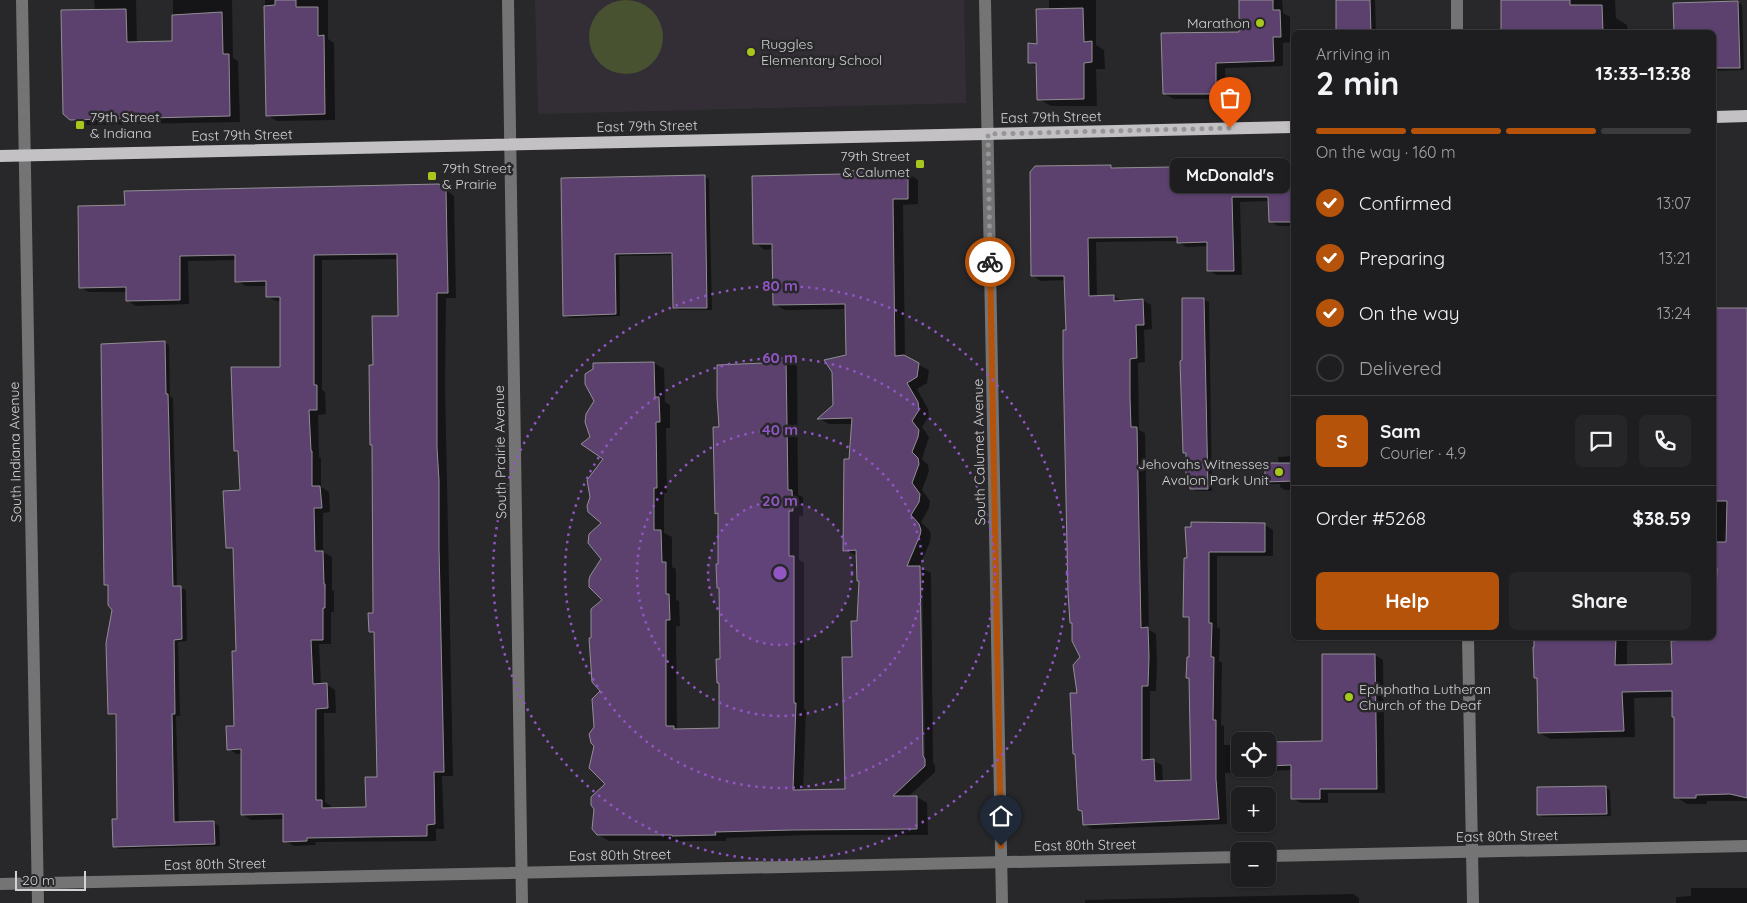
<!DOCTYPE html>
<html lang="en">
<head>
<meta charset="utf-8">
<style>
	:root { --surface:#1e1d20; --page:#262629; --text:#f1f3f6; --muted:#a1a2a5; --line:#3c3b3e; --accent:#b45309 }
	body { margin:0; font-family:Quicksand,sans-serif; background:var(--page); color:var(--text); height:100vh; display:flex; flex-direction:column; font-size:19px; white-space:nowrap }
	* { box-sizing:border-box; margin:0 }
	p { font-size:16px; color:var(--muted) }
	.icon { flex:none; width:28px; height:28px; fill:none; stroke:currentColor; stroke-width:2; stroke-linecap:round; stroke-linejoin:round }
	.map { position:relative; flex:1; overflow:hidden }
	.side { position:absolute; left:1291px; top:30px; width:425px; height:610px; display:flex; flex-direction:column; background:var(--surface); border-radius:8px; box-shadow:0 1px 4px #0004,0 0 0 1px var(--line) }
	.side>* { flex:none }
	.tools { position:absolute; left:1231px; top:732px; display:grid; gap:10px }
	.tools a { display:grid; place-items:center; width:45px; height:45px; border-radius:8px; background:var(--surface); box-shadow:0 1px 4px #0004,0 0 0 1px var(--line); font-size:25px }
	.scale { position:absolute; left:15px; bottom:12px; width:71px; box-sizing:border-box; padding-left:5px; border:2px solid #d2d1d3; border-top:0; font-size:14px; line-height:18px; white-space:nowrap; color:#d2d1d3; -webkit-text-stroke:4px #28272a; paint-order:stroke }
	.pin { position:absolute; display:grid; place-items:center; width:42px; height:42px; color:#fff; margin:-51px -21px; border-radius:50% 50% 50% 0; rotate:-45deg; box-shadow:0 0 5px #0007 }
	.pin .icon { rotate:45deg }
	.courier { position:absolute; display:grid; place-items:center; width:50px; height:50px; margin:-25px; border:4px solid #b45309; border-radius:50%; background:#fff; color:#222; box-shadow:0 1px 6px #0007 }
	.bubble { position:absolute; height:35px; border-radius:8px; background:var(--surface); box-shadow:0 1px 4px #0004,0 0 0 1px var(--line); font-size:16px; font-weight:700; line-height:35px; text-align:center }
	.summary em { font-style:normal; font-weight:700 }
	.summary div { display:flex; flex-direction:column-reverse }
	.summary { display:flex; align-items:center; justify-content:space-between; height:85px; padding:0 25px }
	h1 { font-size:32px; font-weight:700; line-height:38px }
	.bar { display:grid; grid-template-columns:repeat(4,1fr); gap:8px 5px; align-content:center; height:60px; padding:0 25px }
	.bar i { height:6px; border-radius:4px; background:var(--line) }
	.bar .selected { background:var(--accent) }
	.bar p { grid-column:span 4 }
	.line { display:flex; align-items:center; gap:12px; padding:0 25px; border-top:1px solid var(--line) }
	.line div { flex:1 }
	.round { display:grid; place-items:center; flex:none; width:52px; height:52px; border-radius:8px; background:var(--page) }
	ol { padding:0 25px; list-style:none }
	li { display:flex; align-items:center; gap:15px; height:55px }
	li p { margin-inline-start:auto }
	li .icon { padding:5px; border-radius:50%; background:var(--accent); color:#fff; stroke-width:4 }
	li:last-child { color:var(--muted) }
	li i { width:28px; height:28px; border:2px solid var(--line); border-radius:50% }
	.button { display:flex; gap:10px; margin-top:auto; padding:10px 25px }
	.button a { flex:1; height:58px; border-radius:8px; background:var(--accent); color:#fff; font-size:20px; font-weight:700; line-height:58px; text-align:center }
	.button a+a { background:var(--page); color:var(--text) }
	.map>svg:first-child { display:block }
</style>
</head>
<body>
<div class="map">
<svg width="1747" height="903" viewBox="0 0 1747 903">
	<rect width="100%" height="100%" fill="#28272a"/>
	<path fill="#332e36" d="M535,0H964L966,103L538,114Z"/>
	<circle fill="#485130" cx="626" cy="37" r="37"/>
	<g fill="#0007" fill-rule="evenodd">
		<path d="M94,0H136L137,43L173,42V0H232L233,58L238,61L240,122L81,125L70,118L95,11Z"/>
		<path d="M265,0H328V39L334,43L335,120L277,121L267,115Z"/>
		<path d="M1049,0H1096V45L1104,50L1105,69H1096L1097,106H1051L1039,99L1038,67L1030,63L1038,45L1049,10Z"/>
		<path d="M1240,0H1282L1283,13L1290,17V42L1283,43V66L1225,68L1226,99H1174L1164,94L1241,34Z"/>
		<path d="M1337,0H1375L1376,32H1337Z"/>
		<path d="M1502,0H1615L1616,18L1627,25L1628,32H1502Z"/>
		<path d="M1738,2L1742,5L1744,70L1714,71V32H1675L1674,4Z"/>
		<path d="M1111,166L1116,169L1231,167L1240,172V176L1294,175V226H1278L1270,221L1269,201L1240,202L1242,275H1217L1209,271L1208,246L1186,247L1178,241L1096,242L1097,297L1114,296L1123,302L1143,300L1151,305L1152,329L1144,330L1145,362L1138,363L1139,430L1145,433L1149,630L1156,634L1157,663L1156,691H1150V761H1153L1162,765L1163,782L1193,781L1190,619L1184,616L1185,559L1265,525L1273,530V556H1217V627L1220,629L1219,661L1222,663L1221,725L1224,726V745H1240V769H1268V744L1323,742L1375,655L1383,660L1385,793H1328V803H1301L1292,798V770L1225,773L1227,824L1092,829L1084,824L1083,812L1079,810L1082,657L1073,624L1071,622L1066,280L1041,281L1033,276Z"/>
		<path d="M892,171L895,173H907L918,180V204L903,205L905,358L929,370L927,383L917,389L928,409L929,416L922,427L929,437L922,459L928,465L929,471L922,490L930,501L929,508L921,522L930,531L931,536L930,542L919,567L931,573L933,762L935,766V772L908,797H917L927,803L928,835H805L726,838V841H609L597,834L607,784L595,746V727L602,691L592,639L603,600L605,459L592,438L654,363L664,369L665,402L670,405V428H666L667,493H664V533L672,537V567L676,569V600L679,601L680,626H676L677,729L720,730V589L718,588L720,565L719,514L716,513L720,428L765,364V359H786L797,365L798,495L803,497V516H799V560L804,563V709L806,710L803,791L846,790L853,658L858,623L860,582L858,581V556L845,550L853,424H829L820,419L835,405L847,356V309L785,310L774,304L773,249L765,250L755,243L844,176ZM919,571H922L925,762H922Z"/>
		<path d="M705,177L709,179L712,310H679L674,308L673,255L619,256L620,316L569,318L564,315L562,180Z"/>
		<path d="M438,185L454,196L456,298H446L445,385L453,776H442L444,829H436V841L315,842L316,845L294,846L285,841L284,819L251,820L242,814V754H237L228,749L235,727L238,652L235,551L227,547L241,492L239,453L235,451L282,369V301H276L267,296V286H246L237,281L236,260L188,261L189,304L136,306L127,300V292H89L80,287L126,207ZM398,259L400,317L374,366V614L370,632L375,634L378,778L367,808L331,809V806L325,802L324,713H336L335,690L326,684L321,685L319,644H331V612H334V591L332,590V557L323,552V513L330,512L329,492L321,487V458L319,457L318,415L326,414L325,392L322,390V260Z"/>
		<path d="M1204,300L1209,302L1212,491H1196L1191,488L1187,454L1184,452V362Z"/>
		<path d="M1747,309V801H1707V804H1687L1676,797L1675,718L1673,716V697L1634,698L1635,737L1551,739L1539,733L1538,679L1535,677V638H1627V666L1673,665L1672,638H1714V310Z"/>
		<path d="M165,343L169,345L170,397L173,398L177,587L186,590L187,641L178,642L180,716H176L179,823H214L219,826L220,846L119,849L114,846L119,820L117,716L109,714L113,610L110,587L106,584Z"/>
		<path d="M1294,456V490H1285L1280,487V484H1271L1266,481L1279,465L1278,457Z"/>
		<path d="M1606,788L1610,790L1611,816L1543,817L1538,814Z"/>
		<path d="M1691,888H1747V903H1676V897L1691,896Z"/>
		<path d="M1353,894L1359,898V903H1085V900Z"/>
	</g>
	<g fill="#5c416f" stroke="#918f93" fill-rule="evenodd">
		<path d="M275,0H296V7H318V36L324,35L325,114L266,116L264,6L275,5Z"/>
		<path d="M1239,0H1273V10H1280L1281,37H1273L1274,61L1216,63V94H1163L1161,33L1239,32Z"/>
		<path d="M1336,0H1370L1371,32H1336Z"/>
		<path d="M1501,0H1570V5H1602L1603,32H1501Z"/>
		<path d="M1738,1L1740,68H1714V32H1674L1673,3Z"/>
		<path d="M1083,8L1084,42L1092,41V62L1084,63V99L1037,100L1036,63H1028V43L1037,44L1036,9Z"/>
		<path d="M126,9L127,42L172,41V15L222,12L223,54H229L230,116L70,120L63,114L61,10Z"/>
		<path d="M1111,165V168L1232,166V175L1294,173V222H1269L1268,197H1232L1234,271H1207V242L1177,243V237L1088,238L1089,296L1114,295V301L1143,299L1144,325H1136L1137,358L1130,359V398L1131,427H1137L1141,628L1148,627L1149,657L1148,686H1142V760L1154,759L1155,781L1191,780L1189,678H1186L1187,657H1189V617H1183L1184,558H1187L1185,527H1191V522L1265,523V552H1209V623H1212L1211,657H1214L1213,720H1216V779L1219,819L1083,825L1082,811L1078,810L1075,754H1073L1070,693H1077L1073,665L1080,657L1072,641V623H1070L1068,593L1063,358V330H1066L1064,276H1031L1030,172L1035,166Z"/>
		<path d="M892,170V172H908V199H893L895,356L904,355L919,363L917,377L907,383L918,402L919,410L912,421L919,430L918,437L912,452L918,458L919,464L912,483L920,494L919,502L911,515L919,524L921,530L920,535L907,566H920L923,756L925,759V766L893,796H917V829L793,830L715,832L716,835L672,836V835H597L592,829L594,809L591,805V797L605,784L589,768L594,746L591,743L589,734L594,727L592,699L600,691L592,682L589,638H591V609L602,600L589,587V580L590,576L601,559L588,543L589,534L601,523L588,512L587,506L590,497L587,480L603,459L581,444L590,437L585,422L586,414L594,401L585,384V374L593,369V363L654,362L655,397H659L660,422H656L657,488H654V530H661L662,562H666V594H669L670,620H666V726H674V729L719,728V683H717L716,659H720L719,588H717L716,564H718V513L715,514L713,427H719L717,397V365L764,363V358H786L788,490H792L793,511H789V556H794V703H796L793,790L845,789L842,657H852L851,621H857L859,581H857L856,550L843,551L844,459H849L852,418L817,419L833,405L832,372L824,360L846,355L845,304L773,305L772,244H753L752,176L843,174V171Z"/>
		<path d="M705,175L707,308H673L672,253L615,254L616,314L563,316L561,178Z"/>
		<path d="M439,184L446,189L448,293H437V448L439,480V548L444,772H434L435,824L427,825V836L307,838V841L283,842V814L241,815V749L227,750L226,726H234L232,651H236L233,548H226L223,491L240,490L238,451H234L231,367H280V297H266V281L235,282V255L180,256V300L126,301V287L79,288L78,206L125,205L124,191ZM397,254L398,316H372L373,365H369L370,445H372L373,613H368L369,632H374L377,777H365L366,807L322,808V800H316V709L328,708L327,683L313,684L311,640H323V608H325V584H324L323,551H315L314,508H322L320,486H312V451H311L309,410H317V385H314V255Z"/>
		<path d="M1182,298H1204L1208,489H1190L1189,482H1186V453H1183L1180,361L1182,360Z"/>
		<path d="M1714,308H1747V798L1730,794L1696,795V798H1674V717H1672V691L1622,692L1624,731L1538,733L1537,678H1534L1533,647H1534V638H1616L1615,665L1672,664L1671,641L1714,638L1717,568H1714V542H1726L1727,501H1714Z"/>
		<path d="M165,341L166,394H168L173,586H181L182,639L174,640L175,714H172L174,822L214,821L215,844L113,847L112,819H117L116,714H108L106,643L112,610L108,605V585H104L101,344Z"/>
		<path d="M1265,463H1294V481L1265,482Z"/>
		<path d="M1322,654H1375L1377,789H1320V799H1291V765L1268,766V742L1322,741Z"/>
		<path d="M1606,786L1607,814L1537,815V787Z"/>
	</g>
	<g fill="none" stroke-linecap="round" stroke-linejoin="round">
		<g stroke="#757475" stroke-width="12">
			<path d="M22,0L38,903"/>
			<path d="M508,0L522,903"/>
			<path d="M985,0L1002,903"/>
			<path d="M1457,0V32"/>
			<path d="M1468,638L1473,903"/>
			<path d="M1268,856L1747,846"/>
			<path d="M0,884L1240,857"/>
		</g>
		<g stroke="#c3c1c4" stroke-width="12">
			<path d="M1714,117L1747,116"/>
			<path d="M0,156L1294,127"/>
		</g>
	</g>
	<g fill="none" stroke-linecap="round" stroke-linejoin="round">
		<path stroke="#969698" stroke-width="5" stroke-dasharray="0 9" d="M990,262L988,134L1230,128"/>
		<path stroke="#b45309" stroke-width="6" d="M990,262L1001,846"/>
	</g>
	<circle cx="780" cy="573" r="72" fill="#9155c4" fill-opacity=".12"/>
	<g fill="none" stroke="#9155c4" stroke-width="2.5" stroke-dasharray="2.5 5">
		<circle cx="780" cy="573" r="72"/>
		<circle cx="780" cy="573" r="143"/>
		<circle cx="780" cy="573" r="215"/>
		<circle cx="780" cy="573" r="287"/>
	</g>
	<g fill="#a8c71d" stroke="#28272a" stroke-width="2">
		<circle cx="1260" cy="23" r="5"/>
		<circle cx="751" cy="52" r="5"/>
		<rect x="75" y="120" width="10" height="10" rx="2.5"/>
		<rect x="915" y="159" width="10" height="10" rx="2.5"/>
		<rect x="427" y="171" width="10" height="10" rx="2.5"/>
		<circle cx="1279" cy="472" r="5"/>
		<circle cx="1349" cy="697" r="5"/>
	</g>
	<g text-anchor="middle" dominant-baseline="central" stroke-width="5" stroke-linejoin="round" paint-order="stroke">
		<g font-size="14" fill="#d2d1d3" stroke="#28272a" text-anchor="start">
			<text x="1250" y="23" text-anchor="end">Marathon</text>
			<text x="761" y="44">Ruggles<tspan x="761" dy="16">Elementary School</tspan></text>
			<text x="90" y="117">79th Street<tspan x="90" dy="16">&amp; Indiana</tspan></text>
			<text x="910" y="156" text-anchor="end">79th Street<tspan x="910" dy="16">&amp; Calumet</tspan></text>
			<text x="442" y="168">79th Street<tspan x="442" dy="16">&amp; Prairie</tspan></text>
			<text x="1269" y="464" text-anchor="end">Jehovahs Witnesses<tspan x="1269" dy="16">Avalon Park Unit</tspan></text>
			<text x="1359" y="689">Ephphatha Lutheran<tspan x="1359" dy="16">Church of the Deaf</tspan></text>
		</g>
		<g font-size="14" fill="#d2d1d3" stroke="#28272a">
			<text transform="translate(1051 117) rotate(-1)">East 79th Street</text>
			<text transform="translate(647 126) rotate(-1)">East 79th Street</text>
			<text transform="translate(242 135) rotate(-1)">East 79th Street</text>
			<text transform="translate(15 452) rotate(-91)">South Indiana Avenue</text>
			<text transform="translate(500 452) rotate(-91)">South Prairie Avenue</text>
			<text transform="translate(979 452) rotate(-91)">South Calumet Avenue</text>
			<text transform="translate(1507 836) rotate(-1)">East 80th Street</text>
			<text transform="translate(1085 845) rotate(-1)">East 80th Street</text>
			<text transform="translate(620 855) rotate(-1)">East 80th Street</text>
			<text transform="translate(215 864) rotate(-1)">East 80th Street</text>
		</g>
	</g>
	<circle cx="780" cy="573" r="8" fill="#9155c4" stroke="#28272a" stroke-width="2.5"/>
	<g font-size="15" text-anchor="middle" font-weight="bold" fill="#9155c4" stroke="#28272a" stroke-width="5" stroke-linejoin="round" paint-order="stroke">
		<text x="780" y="291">80 m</text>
		<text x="780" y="363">60 m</text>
		<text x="780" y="435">40 m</text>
		<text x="780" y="506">20 m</text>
	</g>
</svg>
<div class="tools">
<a><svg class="icon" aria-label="locate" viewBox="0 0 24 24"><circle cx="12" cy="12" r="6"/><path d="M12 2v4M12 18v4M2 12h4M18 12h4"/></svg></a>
<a>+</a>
<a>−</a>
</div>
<div class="scale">20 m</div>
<div class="pin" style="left:1230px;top:128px;background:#ea580c"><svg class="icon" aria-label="bag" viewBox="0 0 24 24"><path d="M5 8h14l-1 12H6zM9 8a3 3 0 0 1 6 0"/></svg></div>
<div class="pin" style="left:1001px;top:846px;background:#1f2937"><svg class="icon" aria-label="home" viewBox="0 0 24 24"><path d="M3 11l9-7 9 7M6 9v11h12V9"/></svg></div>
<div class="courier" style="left:990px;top:262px"><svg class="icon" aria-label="bike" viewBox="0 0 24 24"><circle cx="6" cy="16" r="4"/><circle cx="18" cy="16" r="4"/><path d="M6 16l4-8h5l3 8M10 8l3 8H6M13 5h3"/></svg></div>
<div class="bubble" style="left:1170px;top:158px;width:120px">McDonald's</div>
<section class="side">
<div class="summary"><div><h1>2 min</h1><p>Arriving in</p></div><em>13:33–13:38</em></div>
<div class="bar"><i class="selected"></i><i class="selected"></i><i class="selected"></i><i></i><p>On the way · 160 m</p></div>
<ol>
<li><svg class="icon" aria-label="check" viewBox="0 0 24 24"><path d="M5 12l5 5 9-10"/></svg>Confirmed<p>13:07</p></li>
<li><svg class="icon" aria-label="check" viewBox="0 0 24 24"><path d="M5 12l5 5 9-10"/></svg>Preparing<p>13:21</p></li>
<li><svg class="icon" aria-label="check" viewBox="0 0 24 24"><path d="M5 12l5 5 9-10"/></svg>On the way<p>13:24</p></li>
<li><i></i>Delivered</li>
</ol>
<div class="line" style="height:90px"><b class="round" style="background:var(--accent);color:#fff">S</b><div><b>Sam</b><p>Courier · 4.9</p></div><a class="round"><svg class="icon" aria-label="chat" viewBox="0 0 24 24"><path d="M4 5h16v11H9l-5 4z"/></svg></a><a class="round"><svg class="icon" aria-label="phone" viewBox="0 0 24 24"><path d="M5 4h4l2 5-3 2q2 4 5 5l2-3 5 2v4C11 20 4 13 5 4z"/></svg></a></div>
<div class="line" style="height:65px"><div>Order #5268</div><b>$38.59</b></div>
<div class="button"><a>Help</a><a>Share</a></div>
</section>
</div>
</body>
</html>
